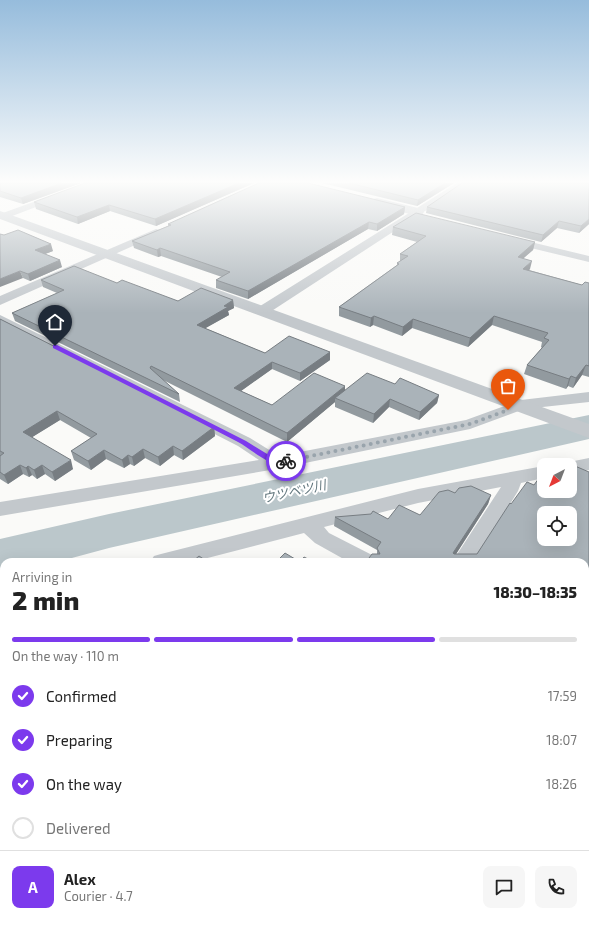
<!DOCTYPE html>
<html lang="en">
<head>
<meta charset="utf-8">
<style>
	:root { --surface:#fff; --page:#f6f6f6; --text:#222; --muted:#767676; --line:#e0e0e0; --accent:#7c3aed }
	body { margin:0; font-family:"Exo 2","Noto Sans JP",sans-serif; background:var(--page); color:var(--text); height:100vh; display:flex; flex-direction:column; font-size:15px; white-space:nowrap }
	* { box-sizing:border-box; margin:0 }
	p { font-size:13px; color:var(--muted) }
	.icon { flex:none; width:22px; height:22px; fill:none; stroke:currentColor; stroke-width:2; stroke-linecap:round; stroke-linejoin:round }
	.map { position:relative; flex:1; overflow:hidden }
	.sheet { position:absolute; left:0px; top:558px; width:589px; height:372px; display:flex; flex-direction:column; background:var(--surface); border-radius:12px 12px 0 0; box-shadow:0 4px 16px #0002 }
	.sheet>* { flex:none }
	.needle { width:26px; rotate:222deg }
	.controls { position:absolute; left:537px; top:458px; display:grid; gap:8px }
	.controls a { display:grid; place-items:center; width:40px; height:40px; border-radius:8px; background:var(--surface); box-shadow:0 4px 16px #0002; font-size:20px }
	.pin { position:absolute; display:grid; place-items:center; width:34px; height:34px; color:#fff; margin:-41px -17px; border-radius:50% 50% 50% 0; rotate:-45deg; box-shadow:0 0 4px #0007 }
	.pin .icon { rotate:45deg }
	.courier { position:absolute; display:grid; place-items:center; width:40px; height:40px; margin:-20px; border:3px solid #7c3aed; border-radius:50%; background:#fff; color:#222; box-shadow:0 1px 5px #0007 }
	.head em { font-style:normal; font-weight:800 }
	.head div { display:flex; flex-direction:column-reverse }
	.head { display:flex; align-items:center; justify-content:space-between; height:68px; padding:0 12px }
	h1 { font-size:26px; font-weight:800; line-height:30px }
	.bar { display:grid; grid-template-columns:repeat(4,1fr); gap:6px 4px; align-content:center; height:48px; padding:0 12px }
	.bar i { height:5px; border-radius:3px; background:var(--line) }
	.bar .selected { background:var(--accent) }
	.bar p { grid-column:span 4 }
	.line { display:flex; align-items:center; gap:10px; padding:0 12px; border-top:1px solid var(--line) }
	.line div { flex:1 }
	.round { display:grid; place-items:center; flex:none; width:42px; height:42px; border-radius:8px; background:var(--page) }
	ol { padding:0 12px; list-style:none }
	li { display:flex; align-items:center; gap:12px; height:44px }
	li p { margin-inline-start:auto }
	li .icon { padding:4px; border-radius:50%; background:var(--accent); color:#fff; stroke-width:4 }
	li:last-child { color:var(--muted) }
	li i { width:22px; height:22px; border:2px solid var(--line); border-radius:50% }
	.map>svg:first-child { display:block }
</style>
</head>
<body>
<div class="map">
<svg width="589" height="930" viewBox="0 0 589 930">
	<rect width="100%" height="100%" fill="#fafaf8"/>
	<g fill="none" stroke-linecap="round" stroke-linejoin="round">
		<path fill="#bbc7cb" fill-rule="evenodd" d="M589,415V439L109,548L57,562H4V576L0,577V539L109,514Z"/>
		<g fill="#c3c8cc" fill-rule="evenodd">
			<path d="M86,183H99L7,218H0V214Z"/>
			<path d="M457,183H468L267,314H257L255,311L257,308Z"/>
			<path d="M156,229L160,230L161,232L160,234L0,305V296Z"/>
			<path d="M510,237L589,256V262L506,242L505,240L506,238Z"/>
			<path d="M0,315L250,438L279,456L466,420L521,400L589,392V402L524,409L470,429L276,469L0,516V502L259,460L238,446L0,324Z"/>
			<path d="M589,458V470L570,473V465H562L564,463Z"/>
			<path d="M544,466V478L521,483L518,491L474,562H452L501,487L418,503L324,527L329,533L374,556L378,562H349L315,543L304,533L192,562H150L154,556L161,554L418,489Z"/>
			<path d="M4,610V630L0,631V611Z"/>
			<path d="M585,668L589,669V692L585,691Z"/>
			<path d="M292,926H325L324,930H291Z"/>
			<path d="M483,926H519L520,930H484Z"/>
		</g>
		<g fill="#c3c8cc" fill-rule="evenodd">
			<path d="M377,198L422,209L424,212L422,215L418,216L373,205L371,202L373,199Z"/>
			<path d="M0,211L589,424V438L0,219Z"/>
		</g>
	</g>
	<g fill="#929a9f">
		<path d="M0,183H81L23,204L0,197Z"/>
		<path d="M254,183L156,226L110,211L78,224L36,209L34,202Z"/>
		<path d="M322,183H454L417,206Z"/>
		<path d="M405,207L404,214L377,231L368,229L248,299L216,288V280L222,277L161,256L158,257L134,248L132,241L168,226V224Z"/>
		<path d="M427,207L589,224L579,233L557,228L541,242L426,213Z"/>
		<path d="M393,227L535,242L533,250L523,258L530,269L529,270L582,285L589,283V377L582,375L573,388L568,386L566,389L524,374L527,365L542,348L541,347L542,342L492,325L468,347L412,328L402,336L373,325L370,327L339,316V307L397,265V263L400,262V254L417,242L392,235Z"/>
		<path d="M4,235L53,251L45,254L62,267L30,281L23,278Z"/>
		<path d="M41,280L117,283L178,301L233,300L234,308L228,311L229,315L205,328L265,353L330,352V360L300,381L272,369L241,391L272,405L345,390L395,384L439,395L437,403L419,420L389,407L373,423L335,407V402L287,442L163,380L179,394L180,402L15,321L12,313L57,293L43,287Z"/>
		<path d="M0,319L214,427L215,436L183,460L174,455L160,466L145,458L134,466L130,464L124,468L106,459L91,470L74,460L71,451L91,438L60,420L32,437L73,469L55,481L45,474L37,479L32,475L29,477L23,474L8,484L0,479Z"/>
		<path d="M589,472V665L585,662V562H366L377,554V550L334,526L335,517L388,519L420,515L455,493L491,495L488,504L456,554H477L511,504L544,491Z"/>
		<path d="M0,634L4,637V711L0,707Z"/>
		<path d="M589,767V778L585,776Z"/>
		<path d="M585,843L589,845V930H582L577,926H585Z"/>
		<path d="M223,926H241L239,930H228Z"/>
	</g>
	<g fill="#777d82">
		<path d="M62,183H81L23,204L21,198Z"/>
		<path d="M239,183H254L156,226L155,219Z"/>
		<path d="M445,183H454L417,206L418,200Z"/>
		<path d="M109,205L110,211L78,224L77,217Z"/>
		<path d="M405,207L404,214L377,231V224Z"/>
		<path d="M589,219V224L579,233L581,226Z"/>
		<path d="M559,221L557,228L541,242L543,235Z"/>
		<path d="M369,222L368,229L248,299V291Z"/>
		<path d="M535,242L533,250L516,265L518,257Z"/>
		<path d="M51,244L53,251L37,257L35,250Z"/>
		<path d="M160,248L161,256L158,257L157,250Z"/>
		<path d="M60,260L62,267L30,281L28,274Z"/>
		<path d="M532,261L530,269L521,277L523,269Z"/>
		<path d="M20,271L23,278L0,287V279Z"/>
		<path d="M233,300L234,308L228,311L229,315L197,333V325L224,306Z"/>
		<path d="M374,316L373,325L370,327L371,318Z"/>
		<path d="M494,316L492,325L468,347L470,338Z"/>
		<path d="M413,319L412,328L402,336L403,327Z"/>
		<path d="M330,352V360L300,381V373Z"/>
		<path d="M272,362V369L234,396V388Z"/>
		<path d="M586,365L582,375L573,388L576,378Z"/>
		<path d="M571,376L568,386L566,389L569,379Z"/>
		<path d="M345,386V394L335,398V402L287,442V433Z"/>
		<path d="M439,395L437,403L419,420L420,412Z"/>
		<path d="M390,399L389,407L373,423L374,414Z"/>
		<path d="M57,411L60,420L26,441L23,432Z"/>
		<path d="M214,427L215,436L183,460L182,451Z"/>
		<path d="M173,446L174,455L160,466L158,457Z"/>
		<path d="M143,449L145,458L134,466L132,457Z"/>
		<path d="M104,450L106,459L91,470L88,461Z"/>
		<path d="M128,455L130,464L124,468L122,460Z"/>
		<path d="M71,460L73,469L55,481L52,472Z"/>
		<path d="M20,465L23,474L8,484L4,475Z"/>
		<path d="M42,465L45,474L37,479L34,470Z"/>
		<path d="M28,466L32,475L29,477L26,468Z"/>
		<path d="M491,495L488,504L451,562L453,553Z"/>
		<path d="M234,926H241L239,930H233L232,928Z"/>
	</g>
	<g fill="#aab3b9" stroke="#777d82" fill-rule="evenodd">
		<path d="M0,183H62L21,198L0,191Z"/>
		<path d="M85,183H239L155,219L109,205L77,217L34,202Z"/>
		<path d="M259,183H308L405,207L377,224L369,222L248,291L216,280L230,272L160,248L157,250L132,241L171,225L168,224Z"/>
		<path d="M349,183H445L418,200Z"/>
		<path d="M462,183H589V219L581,226L559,221L543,235L427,207Z"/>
		<path d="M416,213L535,242L518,257L532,261L523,269L582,285L585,282L589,283V366L586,365L576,378L571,376L569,379L527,365L549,340L544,338L548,333L494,316L470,338L413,319L403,327L374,316L371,318L339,307L399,264L397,263L408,256L400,254L426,236L393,227Z"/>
		<path d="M18,230L51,244L35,250L60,260L28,274L20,271L0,279V234L4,235Z"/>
		<path d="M74,266L117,283L122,280L178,301L201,288L233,300L224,306L228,307L197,325L265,353L289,336L330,352L300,373L272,362L234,388L272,405L314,373L345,386L287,433L151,366L150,368L179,394L12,313L64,290L41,280Z"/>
		<path d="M0,319L214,427L182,451L173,446L158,457L143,449L132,457L128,455L122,460L104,450L88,461L71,451L97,434L57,411L23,432L71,460L52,472L42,465L34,470L28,466L26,468L20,465L4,475L0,472V456L4,453L0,451Z"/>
		<path d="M367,373L395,384L400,378L439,395L420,412L390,399L374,414L335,398Z"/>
		<path d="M575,466L589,472V653L585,651V562H423L420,560L419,562H366L372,554H380L377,548L381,542L335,517L371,514L373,511L388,519L399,505L420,515L439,492L448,490L455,493L459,488L471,486L491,495L453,553L454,554H477L510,503L511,504L527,482L534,485L539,478L544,481V491H570V474H571ZM544,513H570V539H544Z"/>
		<path d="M285,553L300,562L304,557L314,562H276Z"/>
		<path d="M199,556L208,562H192Z"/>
		<path d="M0,634L4,637V707L0,703Z"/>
		<path d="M0,752L4,756V857L0,852Z"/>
		<path d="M585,843L589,845V923L585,920Z"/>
		<path d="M44,926H175L179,930H48Z"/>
	</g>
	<linearGradient id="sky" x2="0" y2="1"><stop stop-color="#96bcdc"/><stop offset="0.58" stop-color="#fdfdfc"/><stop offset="1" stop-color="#fdfdfc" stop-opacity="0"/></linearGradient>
	<rect width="589" height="313" fill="url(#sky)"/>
	<path fill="#7c3aed" d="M53,345H57L246,441L277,460L286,459L289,461C275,473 252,449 238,442C177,410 115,379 53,348Z"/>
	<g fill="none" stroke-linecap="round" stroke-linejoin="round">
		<path stroke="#99a4ac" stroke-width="4" stroke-dasharray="0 7.2" d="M286,461L470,424L508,410"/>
	</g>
	<g text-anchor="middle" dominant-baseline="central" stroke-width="4" stroke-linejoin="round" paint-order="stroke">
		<g font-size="13" font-style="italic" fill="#60757c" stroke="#fff">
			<text transform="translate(294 491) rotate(-12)">ウツベツ川</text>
		</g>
	</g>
</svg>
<div class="controls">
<a><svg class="needle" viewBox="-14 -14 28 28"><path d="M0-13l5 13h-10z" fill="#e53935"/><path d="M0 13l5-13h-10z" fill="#767676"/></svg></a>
<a><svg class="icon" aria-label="locate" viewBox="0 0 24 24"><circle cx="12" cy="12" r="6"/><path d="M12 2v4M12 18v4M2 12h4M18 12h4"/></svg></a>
</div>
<div class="pin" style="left:508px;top:410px;background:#ea580c"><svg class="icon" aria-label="bag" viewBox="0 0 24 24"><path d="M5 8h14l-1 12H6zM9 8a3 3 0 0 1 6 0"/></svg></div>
<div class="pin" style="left:55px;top:346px;background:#1f2937"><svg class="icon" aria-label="home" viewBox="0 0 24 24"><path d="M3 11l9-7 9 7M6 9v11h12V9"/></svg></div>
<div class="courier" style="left:286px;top:461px"><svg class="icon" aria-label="bike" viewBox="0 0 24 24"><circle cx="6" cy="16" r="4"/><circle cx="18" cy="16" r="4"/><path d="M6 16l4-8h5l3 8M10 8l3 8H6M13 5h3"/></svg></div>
<section class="sheet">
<div class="head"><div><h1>2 min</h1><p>Arriving in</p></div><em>18:30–18:35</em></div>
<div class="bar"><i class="selected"></i><i class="selected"></i><i class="selected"></i><i></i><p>On the way · 110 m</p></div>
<ol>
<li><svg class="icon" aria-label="check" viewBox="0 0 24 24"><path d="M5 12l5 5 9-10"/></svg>Confirmed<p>17:59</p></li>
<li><svg class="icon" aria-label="check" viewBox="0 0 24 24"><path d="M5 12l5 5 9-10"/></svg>Preparing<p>18:07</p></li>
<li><svg class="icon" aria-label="check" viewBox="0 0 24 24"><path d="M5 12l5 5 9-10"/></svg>On the way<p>18:26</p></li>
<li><i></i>Delivered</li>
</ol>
<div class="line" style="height:72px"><b class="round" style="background:var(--accent);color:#fff">A</b><div><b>Alex</b><p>Courier · 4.7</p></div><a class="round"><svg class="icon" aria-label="chat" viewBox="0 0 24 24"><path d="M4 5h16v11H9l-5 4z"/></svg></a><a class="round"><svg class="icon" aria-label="phone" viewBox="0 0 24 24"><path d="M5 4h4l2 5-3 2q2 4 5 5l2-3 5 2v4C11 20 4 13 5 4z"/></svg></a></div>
</section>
</div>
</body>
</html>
